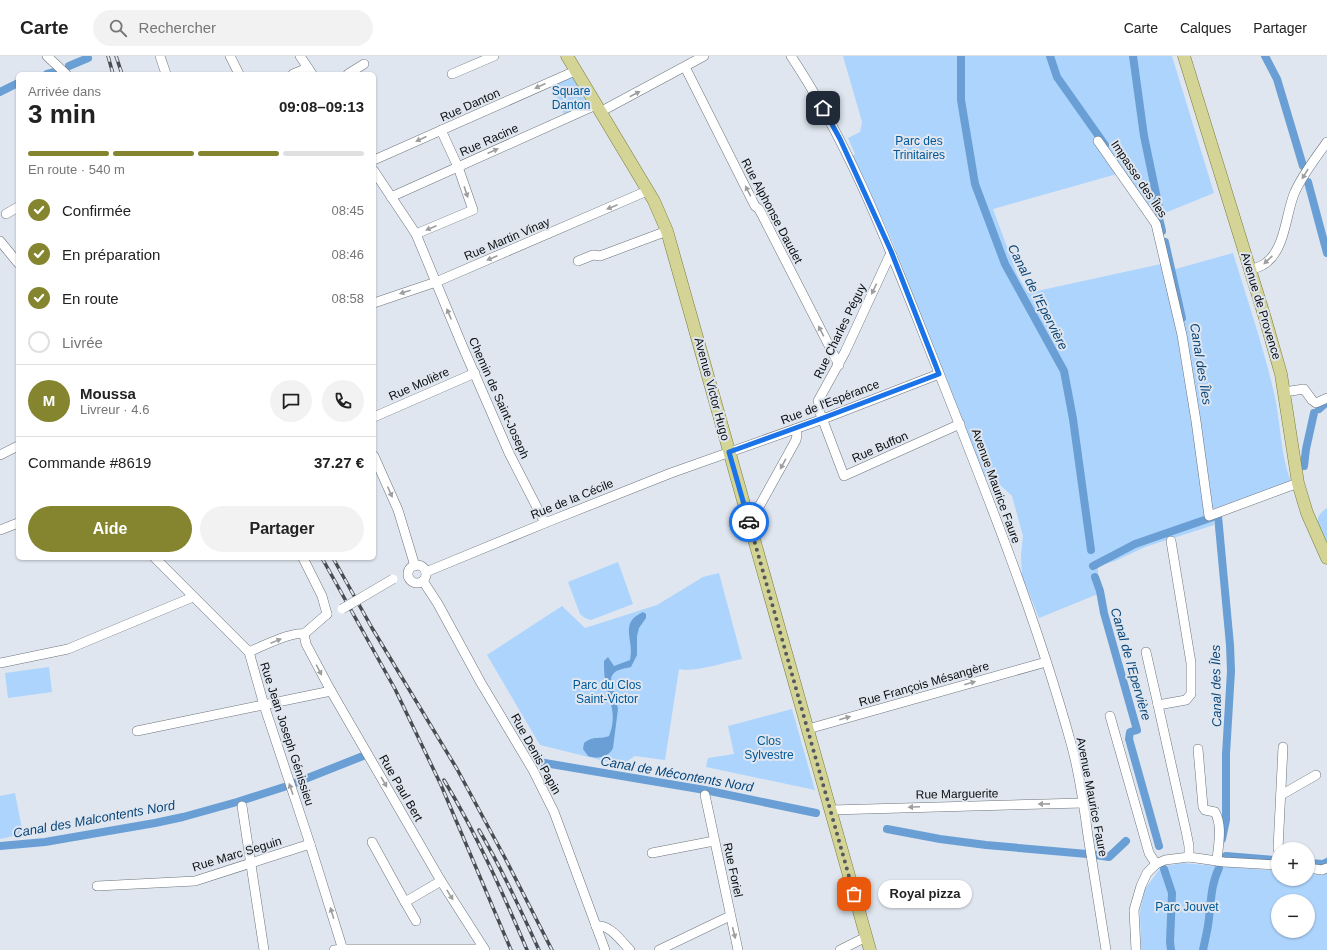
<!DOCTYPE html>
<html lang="fr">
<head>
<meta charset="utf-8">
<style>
	:root { --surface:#fff; --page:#f2f2f2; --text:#222; --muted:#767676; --line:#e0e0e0; --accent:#84852e }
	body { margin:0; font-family:Arial,sans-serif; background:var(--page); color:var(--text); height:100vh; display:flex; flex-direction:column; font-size:15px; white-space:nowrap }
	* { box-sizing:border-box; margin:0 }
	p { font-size:13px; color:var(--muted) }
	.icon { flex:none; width:22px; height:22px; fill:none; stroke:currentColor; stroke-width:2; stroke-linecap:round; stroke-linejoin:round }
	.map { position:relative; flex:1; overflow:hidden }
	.sheet { position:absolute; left:16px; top:16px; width:360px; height:488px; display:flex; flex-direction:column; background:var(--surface); border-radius:6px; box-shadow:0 1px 3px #0004 }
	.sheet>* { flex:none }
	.buttons { position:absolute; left:1271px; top:786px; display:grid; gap:8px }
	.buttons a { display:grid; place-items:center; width:44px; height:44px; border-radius:50%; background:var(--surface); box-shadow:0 1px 3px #0004; font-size:20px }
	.pin { position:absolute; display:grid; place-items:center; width:34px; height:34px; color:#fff; margin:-17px; border-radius:8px; box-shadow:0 2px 6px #0006 }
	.courier { position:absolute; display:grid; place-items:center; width:40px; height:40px; margin:-20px; border:3px solid #1a73e8; border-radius:50%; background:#fff; color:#222; box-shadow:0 1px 5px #0007 }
	.bubble { position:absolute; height:28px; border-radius:14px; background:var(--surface); box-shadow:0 1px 3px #0004; font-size:13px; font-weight:600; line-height:28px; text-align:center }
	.overview em { font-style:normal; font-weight:600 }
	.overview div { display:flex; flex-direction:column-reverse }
	.overview { display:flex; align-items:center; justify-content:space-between; height:68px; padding:0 12px }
	h1 { font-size:26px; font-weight:600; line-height:30px }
	.bar { display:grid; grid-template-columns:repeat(4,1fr); gap:6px 4px; align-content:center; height:48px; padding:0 12px }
	.bar i { height:5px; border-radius:3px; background:var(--line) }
	.bar .on { background:var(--accent) }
	.bar p { grid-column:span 4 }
	.line { display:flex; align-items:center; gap:10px; padding:0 12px; border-top:1px solid var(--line) }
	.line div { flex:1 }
	.round { display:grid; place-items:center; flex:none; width:42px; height:42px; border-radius:21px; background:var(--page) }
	ol { padding:0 12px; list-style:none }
	li { display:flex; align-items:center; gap:12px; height:44px }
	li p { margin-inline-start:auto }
	li .icon { padding:4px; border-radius:50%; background:var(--accent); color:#fff; stroke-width:4 }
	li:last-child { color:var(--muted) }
	li i { width:22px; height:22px; border:2px solid var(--line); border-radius:50% }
	.cta { display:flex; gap:8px; margin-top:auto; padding:8px 12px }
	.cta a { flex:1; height:46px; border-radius:24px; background:var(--accent); color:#fff; font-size:16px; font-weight:600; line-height:46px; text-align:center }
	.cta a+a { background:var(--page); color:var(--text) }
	header { display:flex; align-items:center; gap:24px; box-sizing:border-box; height:56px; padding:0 20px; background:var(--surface); border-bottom:1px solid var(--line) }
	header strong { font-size:19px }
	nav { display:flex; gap:22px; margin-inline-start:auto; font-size:14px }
	.search { width:280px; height:36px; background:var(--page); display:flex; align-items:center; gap:10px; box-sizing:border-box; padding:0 14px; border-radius:22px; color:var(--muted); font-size:15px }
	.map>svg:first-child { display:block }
</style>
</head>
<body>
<header>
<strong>Carte</strong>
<div class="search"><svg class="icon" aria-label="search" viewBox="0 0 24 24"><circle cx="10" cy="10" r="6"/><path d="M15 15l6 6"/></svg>Rechercher</div>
<nav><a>Carte</a><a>Calques</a><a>Partager</a></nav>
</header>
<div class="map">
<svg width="1327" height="894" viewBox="0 0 1327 894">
	<rect width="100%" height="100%" fill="#dfe6ef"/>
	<g fill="#add4fd" fill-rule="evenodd">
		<path d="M843,0H1172L1214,137L1155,161L1117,118L993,153L1017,218L1028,237L1170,206L1172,214L1233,197C1247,243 1263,289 1274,337C1281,367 1280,397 1291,426L1213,453L1214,469L1145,491L1115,505L1098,510V538L1039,562L1022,520L1021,499L1023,480L1012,440L997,426L983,420L893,187L853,100L855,98L848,82L860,76L862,66Z"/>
		<path d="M572,20L586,44L583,50L565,61L551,28Z"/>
		<path d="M1327,452V486C1320,472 1310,463 1327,452Z"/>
		<path d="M618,506L633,548L591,564L585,562L580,558L568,526Z"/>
		<path d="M719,517L742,603C725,606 694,617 679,613L665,704L635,700L621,709L540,689L487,599L562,550L585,572L657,549L703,521Z"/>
		<path d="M49,611L52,636L8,642L5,617Z"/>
		<path d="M792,653L815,734L706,711L708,702L734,698L728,670Z"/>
		<path d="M15,737L23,778L0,783V740Z"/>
		<path d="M1182,807L1278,815V823H1308V818L1323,819L1327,817V894H1141L1140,855L1145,833L1161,811ZM1278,845H1308V875H1278Z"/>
	</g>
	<path fill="#6a9fd5" d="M643,556L646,558V562L639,572L637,580V599L631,611C623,613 614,613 611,622L618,653L613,692C608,702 597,703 588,700L583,693L584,687C594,679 599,684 609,680C618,659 609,645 605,624C604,618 604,612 604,605L608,601L614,610L630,604C635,584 618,567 643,556Z"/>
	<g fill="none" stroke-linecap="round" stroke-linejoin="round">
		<g stroke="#6a9fd5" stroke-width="8">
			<path d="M961,0V44L975,128L1005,208L1064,315L1073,363L1091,494"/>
			<path d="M1050,0L1057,21L1105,89"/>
			<path d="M1133,0L1144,80L1159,152V162L1162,175"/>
			<path d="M1265,0L1277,23L1303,110"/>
			<path d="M69,10L88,2"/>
			<path d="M47,18L55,16"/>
			<path d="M0,36L18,27"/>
			<path d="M1308,126L1327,197"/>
			<path d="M1165,186L1182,262"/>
			<path d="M1319,353L1327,346"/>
			<path d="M1304,410L1306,393L1314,357"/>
			<path d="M1218,460L1230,589L1231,615L1226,698V764L1222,783"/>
			<path d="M1093,510L1135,488L1216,460"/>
			<path d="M1095,521L1100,535L1104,557L1137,674L1130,676L1129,683L1159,790"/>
			<path d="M533,705L705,734L816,757"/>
			<path d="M295,727L363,700"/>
			<path d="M887,773L940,783L986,789L1087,798"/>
			<path d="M0,790L45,786L155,767L183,761L237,746L284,731"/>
			<path d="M1095,799L1109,801L1126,785"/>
			<path d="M1226,800L1274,804"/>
			<path d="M1308,807L1323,808L1327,806"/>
			<path d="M1164,813L1172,837L1170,886L1171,894"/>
			<path d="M1203,894C1205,884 1208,873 1209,862C1211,846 1211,828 1219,812"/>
		</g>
		<defs>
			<g id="minor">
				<path d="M47,0L66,18"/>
				<path d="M160,0L166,18"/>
				<path d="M230,0L239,18"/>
				<path d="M300,0L312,18"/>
				<path d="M791,0C854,95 893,202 935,307C985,433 1036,560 1072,691C1080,720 1084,751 1088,780C1094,818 1100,856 1106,894"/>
				<path d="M685,11L755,150L759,153L839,309"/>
				<path d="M293,18L308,12"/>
				<path d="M348,18L364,8"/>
				<path d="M452,18L494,0"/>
				<path d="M600,56L704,0"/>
				<path d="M1098,85L1156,168L1182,279L1196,365L1209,460L1298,427"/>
				<path d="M374,104L575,15"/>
				<path d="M374,115L416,178L462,289L509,397L545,467"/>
				<path d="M391,141L596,49"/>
				<path d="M6,158L18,151"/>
				<path d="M416,178L473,154L458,111L441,74"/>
				<path d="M0,185L18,207"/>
				<path d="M892,199L889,201L845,296L818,345L819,354L844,420L960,368"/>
				<path d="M578,205L593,199L600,200L667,175"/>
				<path d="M1250,214C1256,212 1263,210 1267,206C1285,192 1286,158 1294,138C1302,119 1315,103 1327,86"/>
				<path d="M374,247L436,226L647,135"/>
				<path d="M1284,336L1304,333L1312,344L1316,347L1327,342"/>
				<path d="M374,361L475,317"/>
				<path d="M0,399L18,390"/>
				<path d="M374,400L398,454L415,510"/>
				<path d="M747,457L760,449L796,384L797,379L795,373"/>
				<path d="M0,474L18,467"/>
				<path d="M1171,485L1191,607V638L1186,644L1158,649L1186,775L1189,790V801"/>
				<path d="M155,502L249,596L264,649L310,788L343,894"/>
				<path d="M303,502L322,540L327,558"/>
				<circle cx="417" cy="518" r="9"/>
				<path d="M426,516L545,467L671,417L823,363L939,318"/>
				<path d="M423,525L438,548L481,627L533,714L554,756L605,894"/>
				<path d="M304,578L306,588L331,635L441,825L485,894"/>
				<path d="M304,578L327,558"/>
				<path d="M249,596C260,591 293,575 304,578"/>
				<path d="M1146,596L1158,649"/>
				<path d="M0,607L68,593L193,541"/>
				<path d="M1110,660L1149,797L1156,808"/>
				<path d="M808,673L1046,606"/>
				<path d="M137,675L331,635"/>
				<path d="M1198,693L1203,751L1205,754L1215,756C1223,771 1218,789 1217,805"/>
				<path d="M705,739L738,894"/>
				<path d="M1281,739L1316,719"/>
				<path d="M242,750L264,894"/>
				<path d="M831,754L1083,747"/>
				<path d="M372,786L405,846"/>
				<path d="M1278,793L1283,691"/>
				<path d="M652,797L714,785"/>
				<path d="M1308,812L1322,814L1327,812"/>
				<path d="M97,830L195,825L310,788"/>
				<path d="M416,865L405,846L441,825"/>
				<path d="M596,870C610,868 621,885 630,894"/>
				<path d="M334,894L343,893H484"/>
				<path d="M659,894L730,860"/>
				<path d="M840,894L866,881"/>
				<path d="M1136,894L1134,854L1141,830L1147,817L1156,808L1165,804L1189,801L1224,806L1278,809"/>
			</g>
			<g id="major">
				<path d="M567,0L654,145L667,175L870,894"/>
				<path d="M1184,0L1265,262L1281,318L1298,427L1307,457L1327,502"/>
			</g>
		</defs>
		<use href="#minor" stroke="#6d747b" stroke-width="10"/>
		<use href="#major" stroke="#7a7c3a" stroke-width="13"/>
		<use href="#minor" stroke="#fff" stroke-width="9"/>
		<use href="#major" stroke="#d4d497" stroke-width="12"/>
		<defs>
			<g id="rail">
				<path d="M108,0L113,18"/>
				<path d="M116,0L122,18"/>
				<path d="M322,502L395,633L441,729L511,894"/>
				<path d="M333,502L372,572L457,713L505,802L552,894"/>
				<path d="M444,724C477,779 502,835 527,894"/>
				<path d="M479,774C502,813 520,853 539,894"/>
			</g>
		</defs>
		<use href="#rail" stroke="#494d51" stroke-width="3.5"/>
		<use href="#rail" stroke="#dfe6ef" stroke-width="2" stroke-dasharray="6" stroke-linecap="butt"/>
		<defs>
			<path id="minor-bridge" d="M342,553L393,523"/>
		</defs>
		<use href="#minor-bridge" stroke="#6d747b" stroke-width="10" stroke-linecap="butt"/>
		<use href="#minor-bridge" stroke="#fff" stroke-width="9"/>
	</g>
	<defs><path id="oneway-solid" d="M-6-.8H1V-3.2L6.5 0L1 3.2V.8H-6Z"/></defs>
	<g fill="#9d9e9f">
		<use href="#oneway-solid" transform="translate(540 30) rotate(156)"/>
		<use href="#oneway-solid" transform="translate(635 38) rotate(-28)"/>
		<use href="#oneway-solid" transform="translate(421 83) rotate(156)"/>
		<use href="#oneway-solid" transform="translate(493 95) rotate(-24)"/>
		<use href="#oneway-solid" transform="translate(1305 118) rotate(121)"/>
		<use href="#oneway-solid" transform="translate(748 135) rotate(-117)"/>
		<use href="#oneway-solid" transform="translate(466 136) rotate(71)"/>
		<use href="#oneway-solid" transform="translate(612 151) rotate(157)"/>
		<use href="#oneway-solid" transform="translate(431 172) rotate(157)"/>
		<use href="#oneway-solid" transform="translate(492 202) rotate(157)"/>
		<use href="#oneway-solid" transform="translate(1268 204) rotate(137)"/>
		<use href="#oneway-solid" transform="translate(874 233) rotate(115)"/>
		<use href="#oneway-solid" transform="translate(405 236) rotate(162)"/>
		<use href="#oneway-solid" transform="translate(449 258) rotate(-113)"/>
		<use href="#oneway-solid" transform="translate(821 275) rotate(-117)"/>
		<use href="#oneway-solid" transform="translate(783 408) rotate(119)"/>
		<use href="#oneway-solid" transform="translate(390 436) rotate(66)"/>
		<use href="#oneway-solid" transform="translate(276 585) rotate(-22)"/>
		<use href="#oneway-solid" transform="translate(319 614) rotate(62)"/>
		<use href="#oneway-solid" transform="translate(970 627) rotate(-16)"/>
		<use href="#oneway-solid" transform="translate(845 662) rotate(-16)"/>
		<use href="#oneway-solid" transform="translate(384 726) rotate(60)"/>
		<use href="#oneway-solid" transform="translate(291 733) rotate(-109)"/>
		<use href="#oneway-solid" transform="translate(1044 748) rotate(179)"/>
		<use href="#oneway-solid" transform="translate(914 751) rotate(178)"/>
		<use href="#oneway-solid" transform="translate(450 839) rotate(58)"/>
		<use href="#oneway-solid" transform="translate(332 857) rotate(-107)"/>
		<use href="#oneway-solid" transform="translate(734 877) rotate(76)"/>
	</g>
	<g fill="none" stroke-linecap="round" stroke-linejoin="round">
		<path stroke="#55595d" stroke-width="4" stroke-dasharray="0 7.2" d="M749,466L854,838"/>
		<path stroke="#1a73e8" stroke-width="5" d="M749,466L729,396L823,362L939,318L891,195L840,83L823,52"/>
	</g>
	<g text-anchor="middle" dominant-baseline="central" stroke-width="4" stroke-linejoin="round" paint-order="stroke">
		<g font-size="12" fill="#005899" stroke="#dfe6ef">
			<text x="571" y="35">Square<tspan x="571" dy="14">Danton</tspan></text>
			<text x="919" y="85">Parc des<tspan x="919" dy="14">Trinitaires</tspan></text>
			<text x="607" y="629">Parc du Clos<tspan x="607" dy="14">Saint-Victor</tspan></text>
			<text x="769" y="685">Clos<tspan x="769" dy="14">Sylvestre</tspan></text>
			<text x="1187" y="851">Parc Jouvet</text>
		</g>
		<g font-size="12" fill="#0a0d0f" stroke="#dfe6ef">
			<text transform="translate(470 49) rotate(-24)">Rue Danton</text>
			<text transform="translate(489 84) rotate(-24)">Rue Racine</text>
			<text transform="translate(1139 123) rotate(56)">Impasse des Îles</text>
			<text transform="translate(772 155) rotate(62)">Rue Alphonse Daudet</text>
			<text transform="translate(507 183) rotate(-23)">Rue Martin Vinay</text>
			<text transform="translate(1261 250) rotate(73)">Avenue de Provence</text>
			<text transform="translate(840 275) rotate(-64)">Rue Charles Péguy</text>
			<text transform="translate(419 328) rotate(-24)">Rue Molière</text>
			<text transform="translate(712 333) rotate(75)">Avenue Victor Hugo</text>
			<text transform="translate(499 342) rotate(66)">Chemin de Saint-Joseph</text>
			<text transform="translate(830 346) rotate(-21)">Rue de l'Espérance</text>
			<text transform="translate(880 391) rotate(-24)">Rue Buffon</text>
			<text transform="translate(996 430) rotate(70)">Avenue Maurice Faure</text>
			<text transform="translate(572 443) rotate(-22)">Rue de la Cécile</text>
			<text transform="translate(924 628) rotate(-16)">Rue François Mésangère</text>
			<text transform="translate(287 678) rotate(72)">Rue Jean Joseph Génissieu</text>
			<text transform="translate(536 698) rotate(61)">Rue Denis Papin</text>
			<text transform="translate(401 732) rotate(60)">Rue Paul Bert</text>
			<text transform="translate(957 738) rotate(-1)">Rue Marguerite</text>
			<text transform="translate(1092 741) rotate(79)">Avenue Maurice Faure</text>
			<text transform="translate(237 798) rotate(-17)">Rue Marc Seguin</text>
			<text transform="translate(733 814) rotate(78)">Rue Foriel</text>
		</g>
		<g font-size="13" font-style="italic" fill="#0a4679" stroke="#dfe6ef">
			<text transform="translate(1038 241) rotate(63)">Canal de l'Epervière</text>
			<text transform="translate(1201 308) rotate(81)">Canal des Îles</text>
			<text transform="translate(1131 608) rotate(74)">Canal de l'Epervière</text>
			<text transform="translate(1216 630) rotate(-91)">Canal des Îles</text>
			<text transform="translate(677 718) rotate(10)">Canal de Mécontents Nord</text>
			<text transform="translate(94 763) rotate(-10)">Canal des Malcontents Nord</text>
		</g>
	</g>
</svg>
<div class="buttons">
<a>+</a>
<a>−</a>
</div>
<div class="pin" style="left:854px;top:838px;background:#ea580c"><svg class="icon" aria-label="bag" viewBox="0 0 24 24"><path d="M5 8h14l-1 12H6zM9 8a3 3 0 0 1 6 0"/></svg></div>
<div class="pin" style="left:823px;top:52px;background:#1f2937"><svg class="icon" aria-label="home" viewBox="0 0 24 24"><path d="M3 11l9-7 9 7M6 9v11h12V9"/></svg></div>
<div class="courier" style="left:749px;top:466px"><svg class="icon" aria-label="car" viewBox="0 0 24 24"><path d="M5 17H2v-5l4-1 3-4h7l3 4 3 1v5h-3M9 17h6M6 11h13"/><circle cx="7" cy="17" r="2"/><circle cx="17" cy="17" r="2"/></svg></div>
<div class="bubble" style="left:878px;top:824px;width:94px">Royal pizza</div>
<section class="sheet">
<div class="overview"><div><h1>3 min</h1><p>Arrivée dans</p></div><em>09:08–09:13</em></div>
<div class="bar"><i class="on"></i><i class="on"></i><i class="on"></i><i></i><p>En route · 540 m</p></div>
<ol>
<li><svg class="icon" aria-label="check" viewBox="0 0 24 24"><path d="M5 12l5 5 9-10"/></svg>Confirmée<p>08:45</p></li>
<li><svg class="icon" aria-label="check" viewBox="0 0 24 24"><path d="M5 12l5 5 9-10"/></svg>En préparation<p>08:46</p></li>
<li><svg class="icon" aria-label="check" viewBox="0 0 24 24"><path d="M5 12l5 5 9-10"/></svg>En route<p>08:58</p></li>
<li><i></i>Livrée</li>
</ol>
<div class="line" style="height:72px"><b class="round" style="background:var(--accent);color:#fff">M</b><div><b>Moussa</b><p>Livreur · 4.6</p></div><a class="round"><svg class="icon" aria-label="chat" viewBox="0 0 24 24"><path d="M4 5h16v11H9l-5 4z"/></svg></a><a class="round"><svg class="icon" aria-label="phone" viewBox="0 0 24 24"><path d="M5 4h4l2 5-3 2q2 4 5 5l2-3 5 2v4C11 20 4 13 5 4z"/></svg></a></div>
<div class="line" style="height:52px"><div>Commande #8619</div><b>37.27 €</b></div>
<div class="cta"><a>Aide</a><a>Partager</a></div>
</section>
</div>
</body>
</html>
